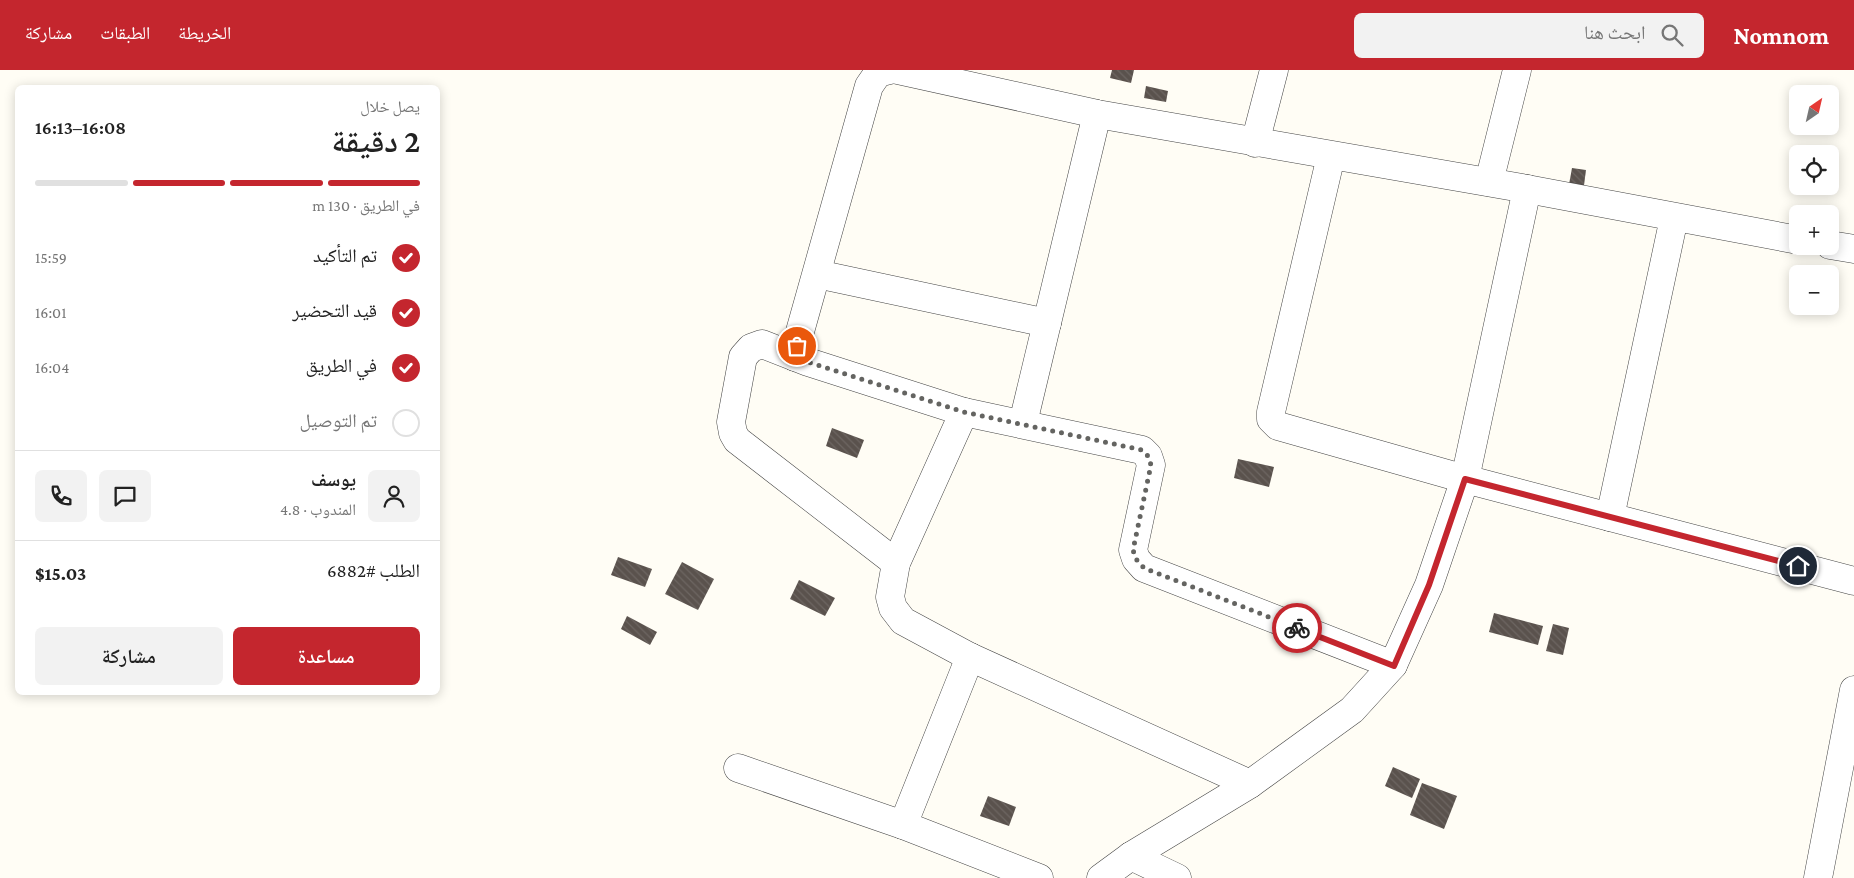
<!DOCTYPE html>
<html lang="ar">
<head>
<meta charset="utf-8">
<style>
	:root { --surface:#fff; --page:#f2f2f2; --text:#222; --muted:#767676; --line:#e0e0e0; --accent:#c4262e }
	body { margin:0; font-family:"Crimson Pro","Noto Naskh Arabic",serif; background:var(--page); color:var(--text); direction:rtl; height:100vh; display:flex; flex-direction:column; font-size:19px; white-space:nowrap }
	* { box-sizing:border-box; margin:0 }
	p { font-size:16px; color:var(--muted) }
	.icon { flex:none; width:28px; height:28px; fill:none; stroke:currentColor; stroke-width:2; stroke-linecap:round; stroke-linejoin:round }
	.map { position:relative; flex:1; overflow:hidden; direction:ltr }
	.sheet { position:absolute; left:15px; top:15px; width:425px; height:610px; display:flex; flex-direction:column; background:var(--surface); border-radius:8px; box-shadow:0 2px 12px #0003; direction:rtl }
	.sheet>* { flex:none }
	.needle { width:32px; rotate:34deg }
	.tools { position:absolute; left:1789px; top:15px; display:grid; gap:10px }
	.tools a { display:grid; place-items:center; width:50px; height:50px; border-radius:8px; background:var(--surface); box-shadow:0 2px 12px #0003; font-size:25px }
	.pin { position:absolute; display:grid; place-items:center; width:42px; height:42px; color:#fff; margin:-21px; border:2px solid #fff; border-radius:50%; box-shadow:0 1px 5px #0007 }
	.courier { position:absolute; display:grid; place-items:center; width:50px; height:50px; margin:-25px; border:4px solid #c4262e; border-radius:50%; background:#fff; color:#222; box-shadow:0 1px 6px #0007 }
	.headline em { font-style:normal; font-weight:600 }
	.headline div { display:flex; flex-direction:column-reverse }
	.headline { display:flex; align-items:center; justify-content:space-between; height:85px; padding:0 20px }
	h1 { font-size:32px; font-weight:600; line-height:38px }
	.bar { display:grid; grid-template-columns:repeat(4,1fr); gap:8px 5px; align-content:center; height:60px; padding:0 20px }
	.bar i { height:6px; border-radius:4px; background:var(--line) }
	.bar .active { background:var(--accent) }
	.bar p { grid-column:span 4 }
	.line { display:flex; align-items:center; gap:12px; padding:0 20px; border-top:1px solid var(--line) }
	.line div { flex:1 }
	.round { display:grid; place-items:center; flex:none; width:52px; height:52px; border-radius:8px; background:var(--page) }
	ol { padding:0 20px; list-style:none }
	li { display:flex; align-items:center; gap:15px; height:55px }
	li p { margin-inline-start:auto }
	li .icon { padding:5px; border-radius:50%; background:var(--accent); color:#fff; stroke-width:4 }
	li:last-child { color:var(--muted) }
	li i { width:28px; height:28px; border:2px solid var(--line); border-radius:50% }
	.primary-button { display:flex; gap:10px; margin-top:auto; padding:10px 20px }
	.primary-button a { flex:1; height:58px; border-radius:8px; background:var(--accent); color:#fff; font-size:20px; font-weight:600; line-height:58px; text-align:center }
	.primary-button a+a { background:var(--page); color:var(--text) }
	header { display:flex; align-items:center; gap:30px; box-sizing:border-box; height:70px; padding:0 25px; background:var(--accent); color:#fff }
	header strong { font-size:24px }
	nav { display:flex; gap:28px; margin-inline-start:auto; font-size:18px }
	.search { width:350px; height:45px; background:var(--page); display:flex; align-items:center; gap:12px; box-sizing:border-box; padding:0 18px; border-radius:8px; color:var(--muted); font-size:19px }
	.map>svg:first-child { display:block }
</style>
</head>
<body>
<header>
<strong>Nomnom</strong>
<div class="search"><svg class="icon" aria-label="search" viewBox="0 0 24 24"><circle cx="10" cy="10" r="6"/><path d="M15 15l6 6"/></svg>ابحث هنا</div>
<nav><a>الخريطة</a><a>الطبقات</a><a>مشاركة</a></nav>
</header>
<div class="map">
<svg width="1854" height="808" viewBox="0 0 1854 808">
	<defs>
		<pattern id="building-back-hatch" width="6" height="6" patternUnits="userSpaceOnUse" patternTransform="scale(1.25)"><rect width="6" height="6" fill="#5a524d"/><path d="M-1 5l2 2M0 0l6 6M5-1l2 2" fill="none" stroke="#6d6662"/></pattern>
	</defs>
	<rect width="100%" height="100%" fill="#fffdf5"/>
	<g fill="url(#building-back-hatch)">
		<path d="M1112,0H1134L1131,13L1110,8Z"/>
		<path d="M1146,16L1168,21L1166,32L1144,28Z"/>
		<path d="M1572,98L1586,100L1583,123L1568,120Z"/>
		<path d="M832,358L864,370L857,388L826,376Z"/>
		<path d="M1238,389L1274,397L1269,417L1234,408Z"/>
		<path d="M618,487L652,499L645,517L611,505Z"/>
		<path d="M682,492L714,509L698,540L665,524Z"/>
		<path d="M799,510L835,528L825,546L790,529Z"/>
		<path d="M1494,543L1543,556L1538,575L1489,562Z"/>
		<path d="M627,546L657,562L650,575L621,559Z"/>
		<path d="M1553,554L1569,558L1563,585L1546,581Z"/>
		<path d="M1393,697L1420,709L1412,728L1385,716Z"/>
		<path d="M1422,713L1457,726L1444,759L1410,745Z"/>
		<path d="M988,726L1016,737L1009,756L980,746Z"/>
	</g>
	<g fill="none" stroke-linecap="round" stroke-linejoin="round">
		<defs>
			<g id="minor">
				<path d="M898,0L1097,44L1527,119L1798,170"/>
				<path d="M1255,73L1274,0"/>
				<path d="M1331,86L1271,342V349L1278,356L1465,409L1854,511"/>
				<path d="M1489,112L1517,0"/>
				<path d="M1830,175L1854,179"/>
				<path d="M817,204L1047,253"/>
				<path d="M795,287L799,265L869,16L878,3L890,0"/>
				<path d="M964,342L896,493L890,527L893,538L903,551L970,587L1250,714"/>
				<path d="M1023,353L1097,44"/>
				<path d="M1610,447L1674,148"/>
				<path d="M896,493L737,370L733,363L731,352L743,287L751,278L762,274L808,292L964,342L1142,380L1148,386L1151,395L1133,480L1136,489L1144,498L1393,595"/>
				<path d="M738,698L903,755L1039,808"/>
				<path d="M903,755L970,587"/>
				<path d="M1131,786L1177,808"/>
				<path d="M1101,808L1131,786L1250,714L1352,640L1393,595L1429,515L1465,409L1527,119"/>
				<path d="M1818,808L1854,620"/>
			</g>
		</defs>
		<use href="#minor" stroke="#444" stroke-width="29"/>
		<use href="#minor" stroke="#fff" stroke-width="28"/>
	</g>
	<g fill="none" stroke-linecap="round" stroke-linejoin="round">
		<path stroke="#646461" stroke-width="5" stroke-dasharray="0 9" d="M797,276L795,286L808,292L964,342L1142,380L1148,386L1151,395L1133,480L1136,489L1144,498L1297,558"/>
		<path stroke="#c4262e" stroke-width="6" d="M1297,558L1394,596L1429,515L1465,409L1798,496"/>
	</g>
</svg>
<div class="tools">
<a><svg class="needle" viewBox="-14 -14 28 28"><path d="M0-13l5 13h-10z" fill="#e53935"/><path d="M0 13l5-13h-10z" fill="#767676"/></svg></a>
<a><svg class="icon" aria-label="locate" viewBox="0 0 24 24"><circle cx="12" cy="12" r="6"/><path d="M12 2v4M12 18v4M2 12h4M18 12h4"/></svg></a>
<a>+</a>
<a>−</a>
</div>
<div class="pin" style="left:797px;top:276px;background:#ea580c"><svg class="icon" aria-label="bag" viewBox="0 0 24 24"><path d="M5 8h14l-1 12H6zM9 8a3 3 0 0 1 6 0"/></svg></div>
<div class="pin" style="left:1798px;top:496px;background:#1f2937"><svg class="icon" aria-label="home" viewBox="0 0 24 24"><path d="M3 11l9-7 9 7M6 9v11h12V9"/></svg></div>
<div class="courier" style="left:1297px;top:558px"><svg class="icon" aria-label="bike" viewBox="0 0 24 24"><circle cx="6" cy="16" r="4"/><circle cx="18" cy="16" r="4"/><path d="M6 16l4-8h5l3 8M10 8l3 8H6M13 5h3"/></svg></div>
<section class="sheet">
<div class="headline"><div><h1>2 دقيقة</h1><p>يصل خلال</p></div><em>16:08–16:13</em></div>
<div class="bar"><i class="active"></i><i class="active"></i><i class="active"></i><i></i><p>في الطريق · 130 m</p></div>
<ol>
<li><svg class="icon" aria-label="check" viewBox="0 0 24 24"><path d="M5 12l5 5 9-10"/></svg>تم التأكيد<p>15:59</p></li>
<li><svg class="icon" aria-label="check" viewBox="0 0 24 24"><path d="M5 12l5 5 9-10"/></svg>قيد التحضير<p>16:01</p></li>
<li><svg class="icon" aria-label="check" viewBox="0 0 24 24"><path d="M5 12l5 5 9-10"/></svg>في الطريق<p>16:04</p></li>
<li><i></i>تم التوصيل</li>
</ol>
<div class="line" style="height:90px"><a class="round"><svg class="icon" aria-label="person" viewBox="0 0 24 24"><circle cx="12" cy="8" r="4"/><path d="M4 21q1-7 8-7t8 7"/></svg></a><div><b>يوسف</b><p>المندوب · 4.8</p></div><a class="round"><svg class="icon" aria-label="chat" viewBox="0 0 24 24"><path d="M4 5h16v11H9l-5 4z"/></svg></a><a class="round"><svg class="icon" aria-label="phone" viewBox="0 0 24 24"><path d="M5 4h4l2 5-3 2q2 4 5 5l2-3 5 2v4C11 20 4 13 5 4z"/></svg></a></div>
<div class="line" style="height:65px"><div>الطلب #6882</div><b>$15.03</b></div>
<div class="primary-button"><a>مساعدة</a><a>مشاركة</a></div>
</section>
</div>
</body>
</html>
